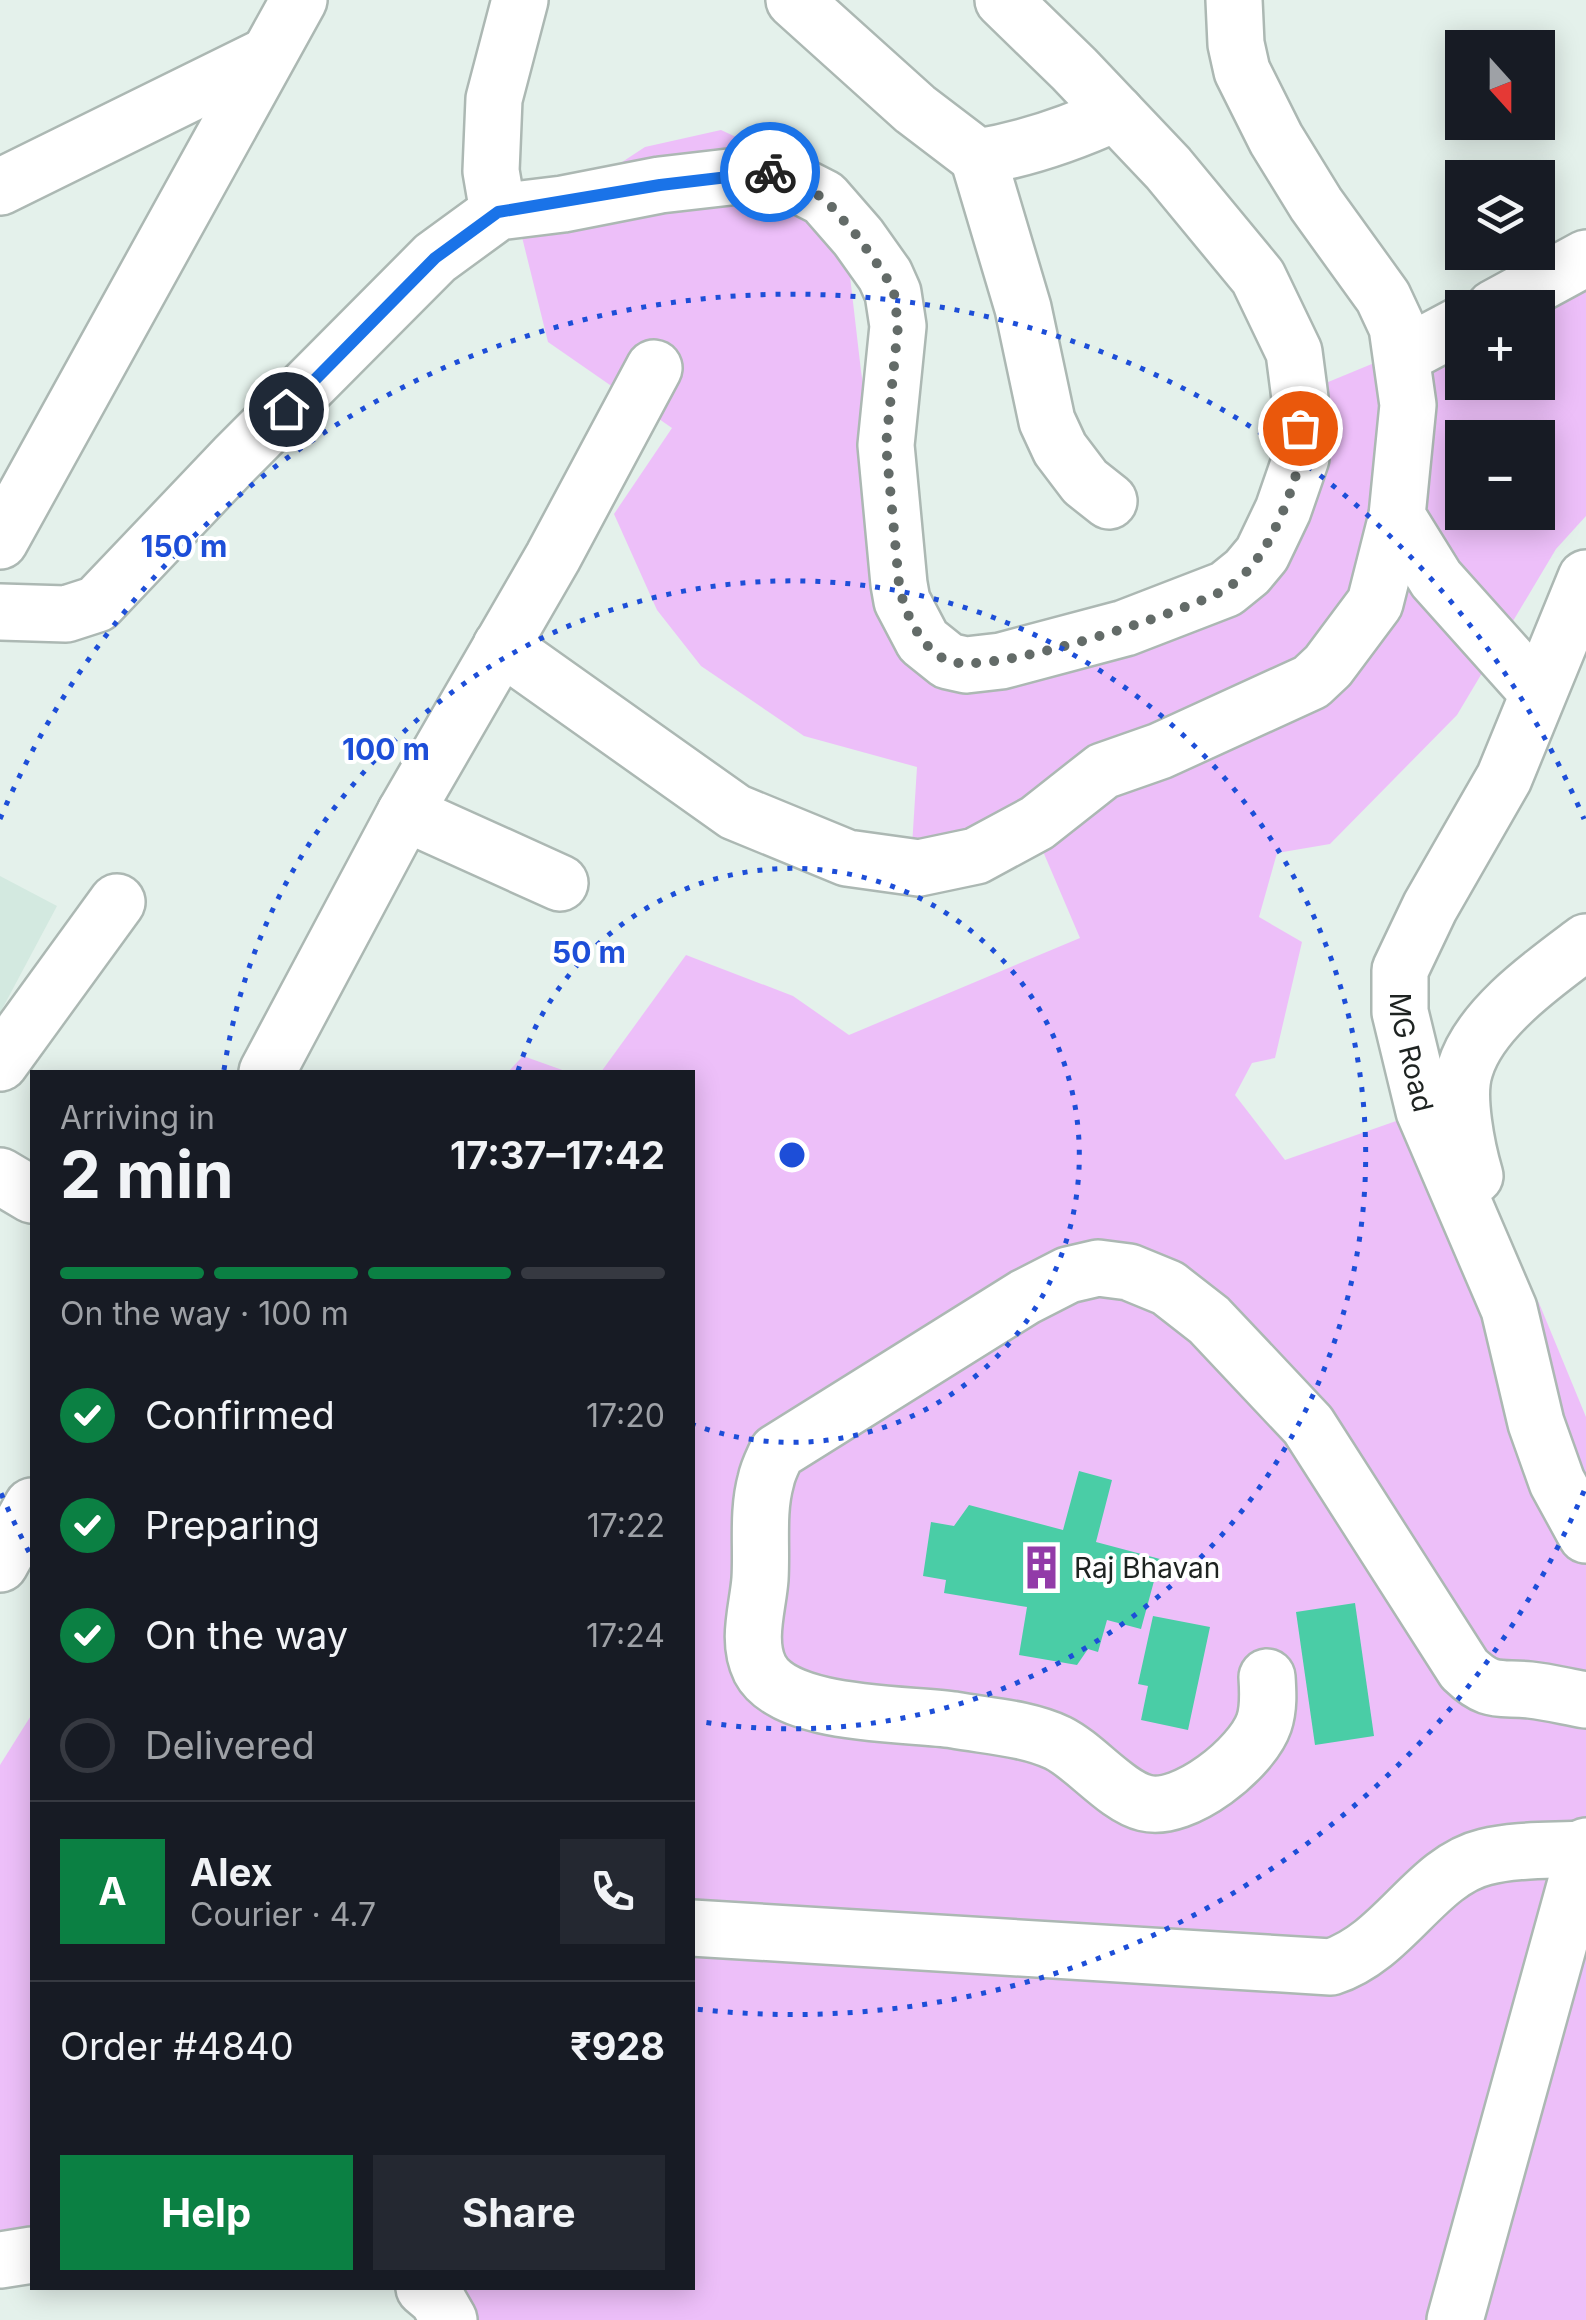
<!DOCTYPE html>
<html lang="en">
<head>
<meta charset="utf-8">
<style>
	:root { --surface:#171b24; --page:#242831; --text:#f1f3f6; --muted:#9ea1a6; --line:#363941; --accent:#0b8043 }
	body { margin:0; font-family:Inter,sans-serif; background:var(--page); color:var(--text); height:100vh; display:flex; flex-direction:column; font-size:38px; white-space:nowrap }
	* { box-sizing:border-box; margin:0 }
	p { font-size:32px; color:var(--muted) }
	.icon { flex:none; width:55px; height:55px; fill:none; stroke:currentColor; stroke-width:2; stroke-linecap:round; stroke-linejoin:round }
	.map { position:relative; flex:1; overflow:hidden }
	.details { position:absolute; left:30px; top:1070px; width:665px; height:1220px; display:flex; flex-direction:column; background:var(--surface); border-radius:0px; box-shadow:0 5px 25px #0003 }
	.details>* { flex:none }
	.needle { width:65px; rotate:159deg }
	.controls { position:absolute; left:1445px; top:30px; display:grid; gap:20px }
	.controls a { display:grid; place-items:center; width:110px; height:110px; border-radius:0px; background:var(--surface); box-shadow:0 5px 25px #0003; font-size:50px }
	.pin { position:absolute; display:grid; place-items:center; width:85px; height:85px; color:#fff; margin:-42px; border:5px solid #fff; border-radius:50%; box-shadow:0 2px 10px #0007 }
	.courier { position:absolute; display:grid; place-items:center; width:100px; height:100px; margin:-50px; border:8px solid #1a73e8; border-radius:50%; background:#fff; color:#222; box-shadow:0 2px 12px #0007 }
	.headline em { font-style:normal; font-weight:700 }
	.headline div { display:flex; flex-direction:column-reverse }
	.headline { display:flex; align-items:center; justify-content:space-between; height:170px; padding:0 30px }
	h1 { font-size:65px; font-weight:700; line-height:75px }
	.bar { display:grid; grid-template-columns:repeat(4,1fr); gap:15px 10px; align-content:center; height:120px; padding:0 30px }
	.bar i { height:12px; border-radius:8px; background:var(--line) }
	.bar .selected { background:var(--accent) }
	.bar p { grid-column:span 4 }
	.line { display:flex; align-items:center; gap:25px; padding:0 30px; border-top:2px solid var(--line) }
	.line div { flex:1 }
	.round { display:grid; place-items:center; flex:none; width:105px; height:105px; border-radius:0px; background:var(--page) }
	ol { padding:0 30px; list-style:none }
	li { display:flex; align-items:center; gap:30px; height:110px }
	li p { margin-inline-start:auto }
	li .icon { padding:10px; border-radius:50%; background:var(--accent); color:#fff; stroke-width:4 }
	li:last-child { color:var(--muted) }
	li i { width:55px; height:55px; border:5px solid var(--line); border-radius:50% }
	.cta { display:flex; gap:20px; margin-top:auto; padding:20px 30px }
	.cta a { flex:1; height:115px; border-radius:0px; background:var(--accent); color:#fff; font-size:40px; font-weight:700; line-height:115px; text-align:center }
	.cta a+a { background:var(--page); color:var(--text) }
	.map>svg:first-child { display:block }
</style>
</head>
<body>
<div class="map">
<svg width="1586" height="2320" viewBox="0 0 1586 2320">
	<rect width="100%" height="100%" fill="#e4f1eb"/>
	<path fill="#d3e9e0" d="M0,876L57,906L0,1013Z"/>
	<g fill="#edbff9" fill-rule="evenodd">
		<path d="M721,130L766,151L848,259L861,371L896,609L940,667L1235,575L1304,392L1425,342L1462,321V382H1538V308L1586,249V516L1556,549L1457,715L1330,844L1277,853L1259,917L1302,942L1275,1058L1252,1063L1235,1095L1285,1160L1419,1113L1539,1303L1586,1417V2320H466L452,2288H692V1072H601L686,955L793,996L849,1035L1080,938L1036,835L911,862L917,767L804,736L701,666L657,610L614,514L672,428L548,342L520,229L645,147ZM1462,438H1538V512H1462Z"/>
		<path d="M523,1056L568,1072H508Z"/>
		<path d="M32,1714V2233L0,2238V1765Z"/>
	</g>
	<g fill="#4acda6">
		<path d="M1079,1471L1112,1480L1096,1542L1160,1559L1141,1629L1107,1620L1098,1652L1088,1649L1077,1665L1019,1655L1027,1607L944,1593L946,1580L923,1576L931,1522L954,1526L969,1505L1063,1530Z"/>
		<path d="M1355,1603L1374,1736L1315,1745L1296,1612Z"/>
		<path d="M1153,1616L1210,1627L1188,1730L1141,1720L1148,1686L1138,1684Z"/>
	</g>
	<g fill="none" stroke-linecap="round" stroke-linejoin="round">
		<defs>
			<g id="minor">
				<path d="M794,0L915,109L978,157C1027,149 1070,134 1116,113"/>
				<path d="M1234,0L1236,44L1242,71L1276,139L1316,204L1383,297L1397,327L1408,405L1397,516L1436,579L1538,693"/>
				<path d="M978,157L1023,308L1047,421L1060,449L1085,482L1109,501"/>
				<path d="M0,187L266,56"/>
				<path d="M498,212L491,171L494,99L520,0"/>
				<path d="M1494,308L1586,258"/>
				<path d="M1402,356L1462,324"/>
				<path d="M0,541L299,0"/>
				<path id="s1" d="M1586,578L1504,778L1430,907L1400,970V1012L1424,1111L1509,1309L1536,1423L1557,1482L1586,1535"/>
				<path d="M0,612L66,614L97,604L235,459L435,258L498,212L563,204L660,185L773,172L824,198L858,237L885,275L893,293L898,326L886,445L899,584L902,601L923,641L948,661L966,665L1001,661L1125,628L1226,589L1247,572L1262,554L1283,510L1301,458L1300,398L1294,352L1258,277L1168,168L1074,69L1003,0"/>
				<path d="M501,646L735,812L847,858L919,868L976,856L1037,823L1103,771L1160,751L1311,682L1328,666L1375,603L1397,516"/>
				<path d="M405,813L560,883"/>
				<path d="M0,1063L117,902"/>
				<path d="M267,1072L405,813L553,557L654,368"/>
				<path d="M0,1176L32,1195"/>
				<path d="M1475,1176C1467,1149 1456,1096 1465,1069C1480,1018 1546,972 1586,942"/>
				<path d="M0,1564L32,1506"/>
				<path d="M1267,1677C1268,1692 1269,1708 1264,1723C1252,1758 1184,1813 1145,1803C1116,1796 1086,1757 1058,1743C1027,1728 987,1726 954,1720C906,1713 785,1717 760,1669C746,1641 758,1607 760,1579C762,1546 757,1512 766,1480C768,1470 773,1461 777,1452L1025,1297L1068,1275L1098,1268L1129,1272L1168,1288L1209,1320L1308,1425L1464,1669C1490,1694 1498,1687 1530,1690C1549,1692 1568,1697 1586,1700"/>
				<path d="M692,1928L1331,1967C1394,1947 1426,1871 1485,1857C1516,1849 1553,1851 1585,1849"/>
				<path d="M0,2260L32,2255"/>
				<path d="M424,2288L437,2299L449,2320"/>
				<path d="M1455,2320L1586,1846"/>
			</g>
		</defs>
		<use href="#minor" stroke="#acb8b3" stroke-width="60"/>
		<use href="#minor" stroke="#fff" stroke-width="55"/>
	</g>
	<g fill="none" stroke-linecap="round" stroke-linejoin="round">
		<path stroke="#636b68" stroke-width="10" stroke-dasharray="0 18" d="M770,172L824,198L858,237L885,275L894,293L898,326L886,445L899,584C904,612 920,647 946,660C985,679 1185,612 1226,589C1234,584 1243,576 1249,569C1271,546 1294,490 1300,458C1302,449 1300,437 1300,428"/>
		<path stroke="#1a73e8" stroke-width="12" d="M286,409L435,258L498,212L660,185L770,172"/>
	</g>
	<g fill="none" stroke="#1d4ed8" stroke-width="5" stroke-dasharray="5 10">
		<path d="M518 1071A287 287 0 1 1 694 1425"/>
		<path d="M224 1070A574 574 0 1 1 697 1721"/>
		<path d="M1584 1491A860 860 0 0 1 695 2009M29 1552A860 860 0 0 1 0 1491M0 819A860 860 0 0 1 1584 819"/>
	</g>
	<defs>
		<symbol id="building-bare" viewBox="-9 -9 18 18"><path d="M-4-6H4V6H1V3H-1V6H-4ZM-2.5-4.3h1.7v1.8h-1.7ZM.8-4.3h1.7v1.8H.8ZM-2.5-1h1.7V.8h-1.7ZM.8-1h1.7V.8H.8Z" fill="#923ba8" stroke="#fff" stroke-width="2.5" paint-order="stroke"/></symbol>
	</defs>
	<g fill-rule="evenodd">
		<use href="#building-bare" x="1010" y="1536" width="63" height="63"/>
	</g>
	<g text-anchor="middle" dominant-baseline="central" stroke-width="8" stroke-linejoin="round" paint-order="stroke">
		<g font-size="28" fill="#1e2321" stroke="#fff">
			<text stroke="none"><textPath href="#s1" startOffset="518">MG Road</textPath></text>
		</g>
		<g font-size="28" fill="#1e2321" stroke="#fff" text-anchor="start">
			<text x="1074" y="1568">Raj Bhavan</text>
		</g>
	</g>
	<circle cx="792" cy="1155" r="15" fill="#1d4ed8" stroke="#fff" stroke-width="5"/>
	<g font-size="30" text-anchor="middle" font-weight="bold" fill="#1d4ed8" stroke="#fff" stroke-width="8" stroke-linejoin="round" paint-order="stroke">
		<text x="184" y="557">150 m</text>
		<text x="386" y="760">100 m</text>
		<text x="589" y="963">50 m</text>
	</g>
</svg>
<div class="controls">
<a><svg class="needle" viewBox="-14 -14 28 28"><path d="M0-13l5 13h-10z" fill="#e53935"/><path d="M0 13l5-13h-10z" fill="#9ea1a6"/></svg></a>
<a><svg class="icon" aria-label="layers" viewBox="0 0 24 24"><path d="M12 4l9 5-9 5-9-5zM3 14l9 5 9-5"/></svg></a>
<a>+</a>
<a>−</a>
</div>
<div class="pin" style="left:1300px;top:428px;background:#ea580c"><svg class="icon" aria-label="bag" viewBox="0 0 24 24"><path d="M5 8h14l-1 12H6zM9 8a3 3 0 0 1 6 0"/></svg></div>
<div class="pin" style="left:286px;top:409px;background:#1f2937"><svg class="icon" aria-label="home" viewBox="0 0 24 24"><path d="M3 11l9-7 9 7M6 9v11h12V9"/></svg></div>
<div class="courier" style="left:770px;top:172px"><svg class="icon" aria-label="bike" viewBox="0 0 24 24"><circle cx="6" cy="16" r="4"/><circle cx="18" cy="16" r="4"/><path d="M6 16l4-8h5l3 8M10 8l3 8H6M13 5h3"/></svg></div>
<section class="details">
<div class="headline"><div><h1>2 min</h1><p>Arriving in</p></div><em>17:37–17:42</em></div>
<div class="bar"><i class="selected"></i><i class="selected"></i><i class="selected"></i><i></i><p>On the way · 100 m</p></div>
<ol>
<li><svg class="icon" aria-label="check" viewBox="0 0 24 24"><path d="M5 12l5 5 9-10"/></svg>Confirmed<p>17:20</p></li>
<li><svg class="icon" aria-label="check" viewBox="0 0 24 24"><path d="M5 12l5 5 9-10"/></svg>Preparing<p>17:22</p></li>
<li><svg class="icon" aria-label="check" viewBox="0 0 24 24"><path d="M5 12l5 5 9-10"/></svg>On the way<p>17:24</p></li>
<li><i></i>Delivered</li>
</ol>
<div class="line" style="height:180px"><b class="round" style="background:var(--accent);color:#fff">A</b><div><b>Alex</b><p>Courier · 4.7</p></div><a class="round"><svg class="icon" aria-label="phone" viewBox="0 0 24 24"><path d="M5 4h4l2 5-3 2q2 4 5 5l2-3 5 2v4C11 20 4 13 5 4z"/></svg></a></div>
<div class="line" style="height:130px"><div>Order #4840</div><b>₹928</b></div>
<div class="cta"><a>Help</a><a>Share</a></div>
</section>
</div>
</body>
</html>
